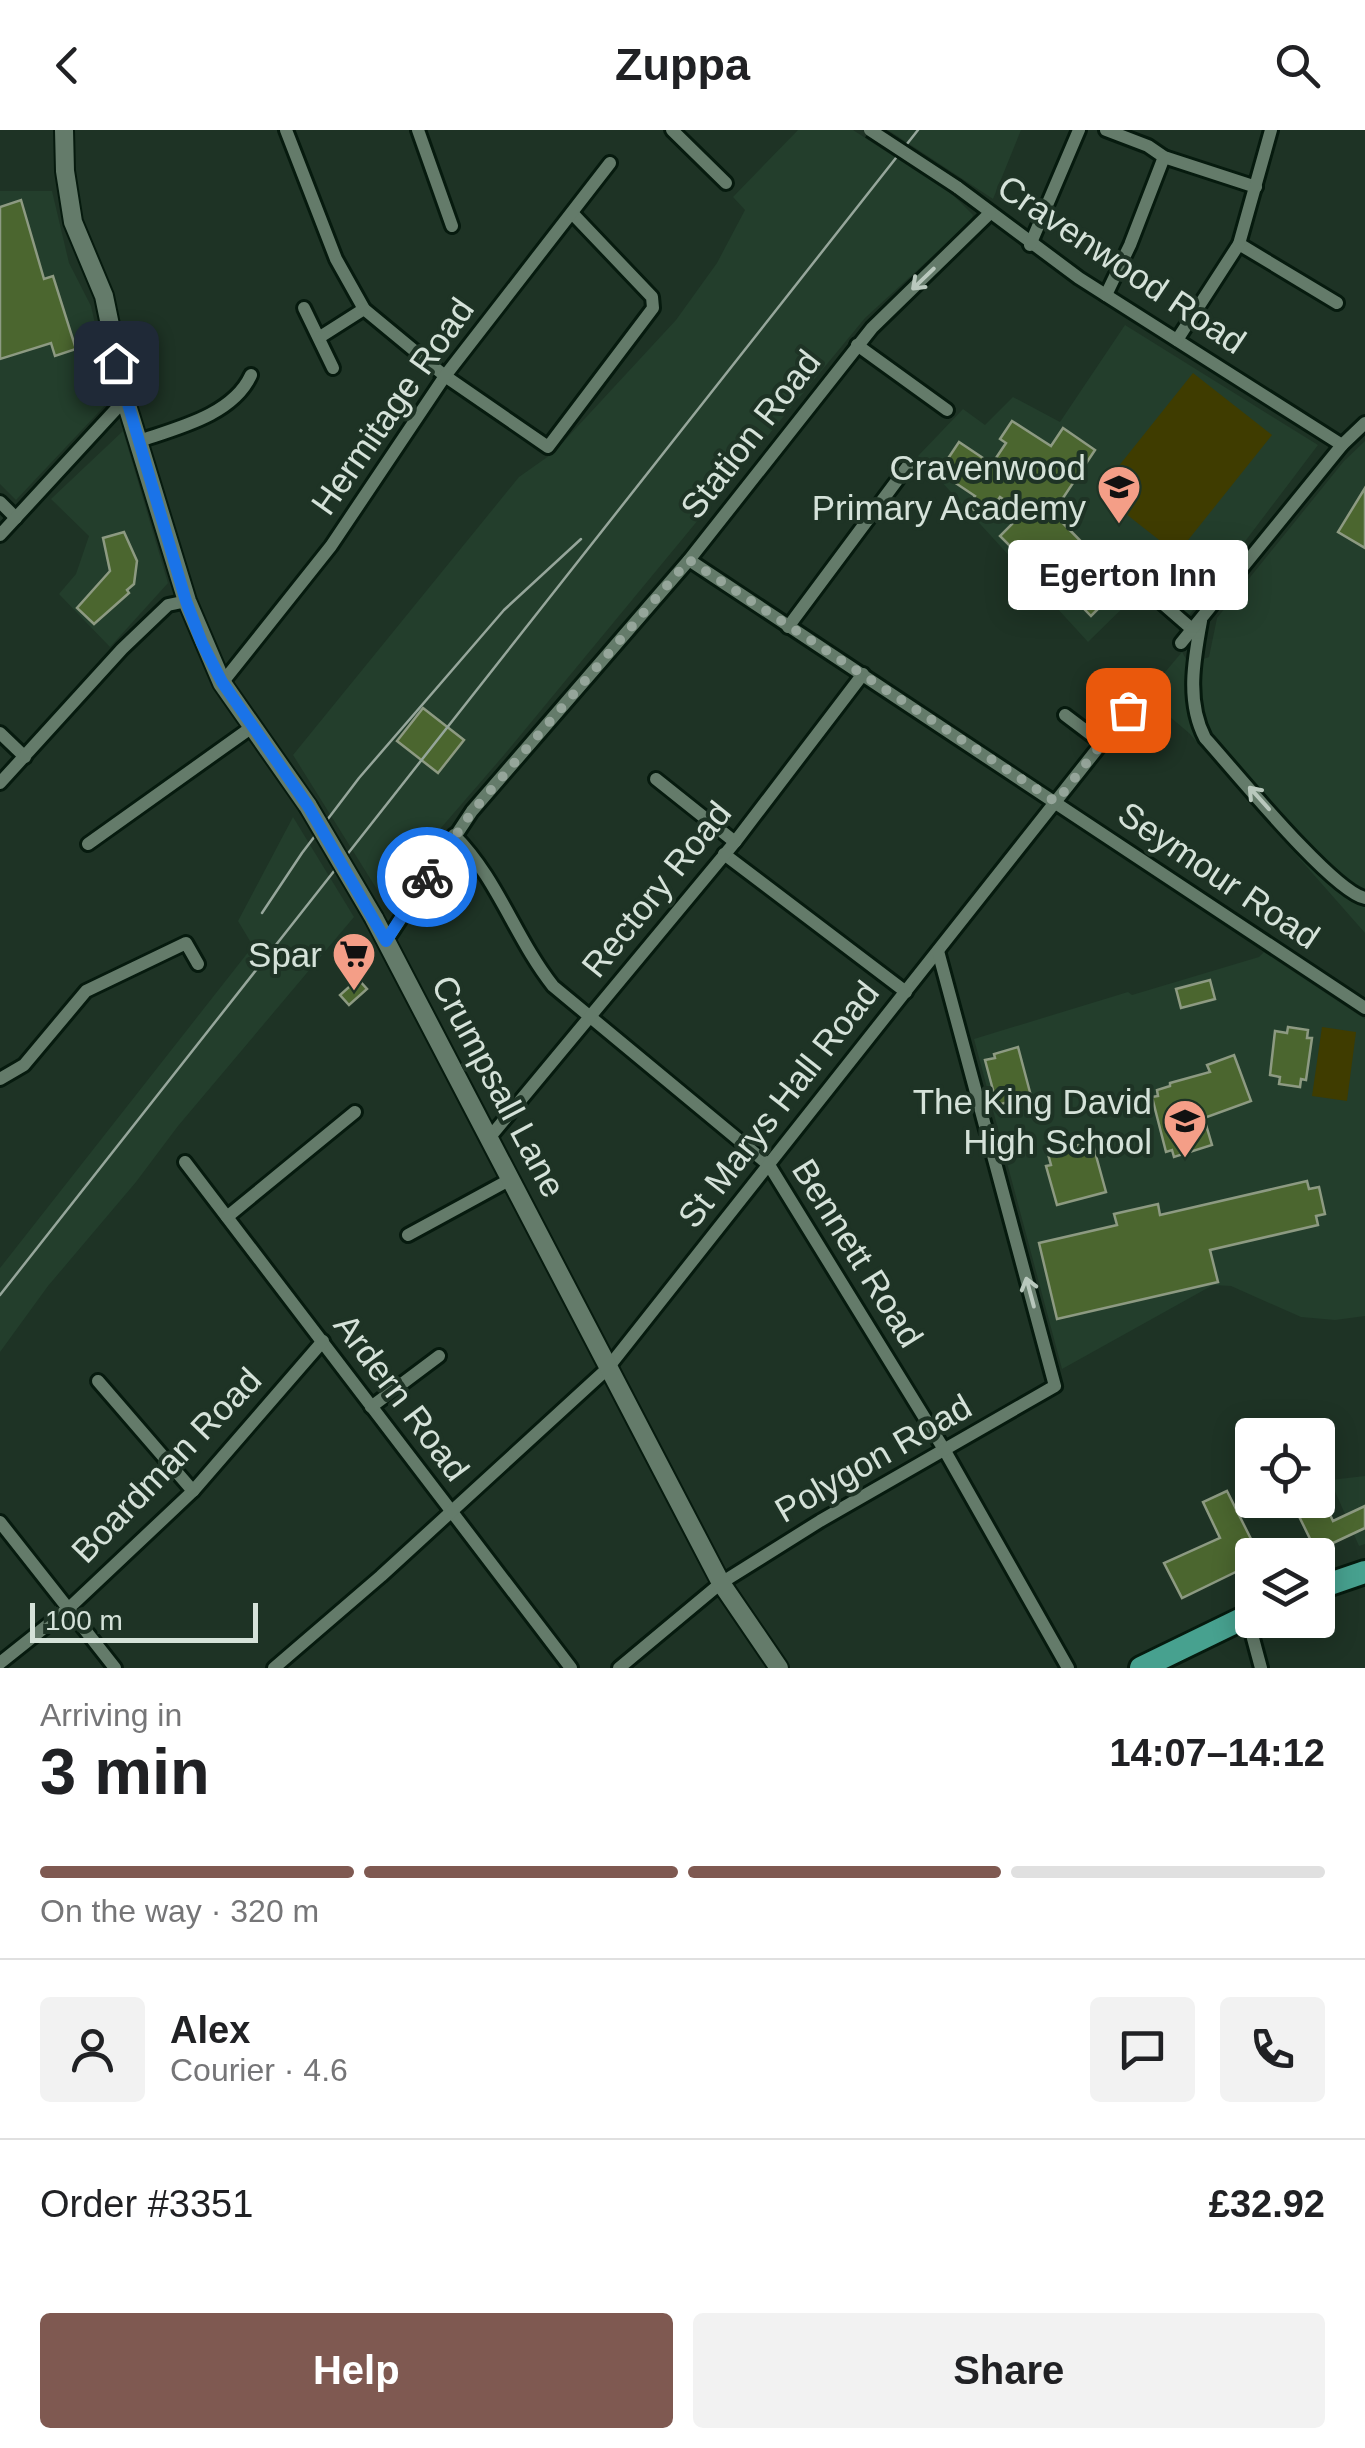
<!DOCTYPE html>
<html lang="en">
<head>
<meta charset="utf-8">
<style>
	:root { --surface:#fff; --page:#f2f2f2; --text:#202124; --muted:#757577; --line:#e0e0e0; --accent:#7f5951 }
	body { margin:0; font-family:Arial,sans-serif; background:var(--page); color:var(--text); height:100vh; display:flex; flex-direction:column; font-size:38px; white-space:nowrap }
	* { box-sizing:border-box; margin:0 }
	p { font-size:32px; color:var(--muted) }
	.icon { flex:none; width:55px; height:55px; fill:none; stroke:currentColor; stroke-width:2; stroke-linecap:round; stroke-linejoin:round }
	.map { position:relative; height:1538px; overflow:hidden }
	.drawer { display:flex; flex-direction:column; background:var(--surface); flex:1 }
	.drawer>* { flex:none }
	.controls { position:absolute; left:1235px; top:1288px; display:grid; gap:20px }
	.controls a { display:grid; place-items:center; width:100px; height:100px; border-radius:10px; background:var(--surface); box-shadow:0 5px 25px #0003; font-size:50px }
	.scale { position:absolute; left:30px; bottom:25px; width:228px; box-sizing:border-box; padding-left:10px; border:5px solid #d5e2d9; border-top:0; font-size:28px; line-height:35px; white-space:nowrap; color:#d5e2d9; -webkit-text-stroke:8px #1e3325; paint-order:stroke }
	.pin { position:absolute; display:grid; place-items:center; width:85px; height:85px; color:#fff; margin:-42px; border-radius:20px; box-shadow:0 5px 15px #0006 }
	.courier { position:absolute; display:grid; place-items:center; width:100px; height:100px; margin:-50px; border:8px solid #1a73e8; border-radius:50%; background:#fff; color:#222; box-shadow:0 2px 12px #0007 }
	.bubble { position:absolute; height:70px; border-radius:10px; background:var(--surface); box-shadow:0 5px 25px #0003; font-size:32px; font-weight:700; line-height:70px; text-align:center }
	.headline em { font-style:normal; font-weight:700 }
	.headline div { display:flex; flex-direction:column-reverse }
	.headline { display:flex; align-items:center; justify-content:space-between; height:170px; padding:0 40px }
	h1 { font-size:65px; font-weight:700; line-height:75px }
	.bar { display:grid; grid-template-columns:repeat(4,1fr); gap:15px 10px; align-content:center; height:120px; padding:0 40px }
	.bar i { height:12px; border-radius:8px; background:var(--line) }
	.bar .active { background:var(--accent) }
	.bar p { grid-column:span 4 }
	.line { display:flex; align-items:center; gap:25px; padding:0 40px; border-top:2px solid var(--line) }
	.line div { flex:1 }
	.round { display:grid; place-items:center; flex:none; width:105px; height:105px; border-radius:10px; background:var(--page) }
	.button { display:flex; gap:20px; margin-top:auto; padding:20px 40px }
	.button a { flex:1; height:115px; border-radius:10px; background:var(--accent); color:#fff; font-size:40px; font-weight:700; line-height:115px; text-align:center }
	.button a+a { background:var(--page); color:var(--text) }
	header { display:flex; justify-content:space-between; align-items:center; height:130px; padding:0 40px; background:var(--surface); font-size:45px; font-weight:700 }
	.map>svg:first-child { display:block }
</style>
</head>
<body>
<header><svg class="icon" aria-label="back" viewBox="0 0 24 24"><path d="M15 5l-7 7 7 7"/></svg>Zuppa<svg class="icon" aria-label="search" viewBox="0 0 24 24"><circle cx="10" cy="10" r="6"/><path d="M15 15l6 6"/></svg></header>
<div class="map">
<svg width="1365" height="1538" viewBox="0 0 1365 1538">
	<rect width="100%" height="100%" fill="#1e3325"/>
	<g fill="#233e2c">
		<path d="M798,0H853L952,64L973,85L971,91L865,188L504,625L415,728L401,759L388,771L383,769L293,625L519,347L553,323L676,190L717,133L745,80L733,67Z"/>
		<path d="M888,0H1021L993,69Z"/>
		<path d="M0,61H52L69,133L91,176L112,268L16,370L0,354Z"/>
		<path d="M1125,195L1318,315L1181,496L1138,463L1088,512L918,326L963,279L985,295L1013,267L1060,292Z"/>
		<path d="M123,301L168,453L110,517L59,464L76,444L89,406L51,369Z"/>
		<path d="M1365,311V803L1189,603L1145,566L1182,522L1189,534L1209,527L1217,488L1344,331Z"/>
		<path d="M293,687L354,787L178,996L136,1052L48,1156L0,1222V1138L253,816L238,791Z"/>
		<path d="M1264,822L1365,889V1186L1335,1190L1301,1187L1231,1156L1213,1155L1062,1239L974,909L1128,862L1132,865L1259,827Z"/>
		<path d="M1365,1346V1414L1359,1416L1330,1350Z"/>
	</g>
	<g fill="#3f3c00">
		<path d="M1193,243L1272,305L1177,424L1098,362Z"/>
		<path d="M1322,897L1356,902L1347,971L1312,966Z"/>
	</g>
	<g fill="#4b662f" stroke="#8d9a82" stroke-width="2.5">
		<path d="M21,70L44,149L53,146L76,219L55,226L51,213L0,229V77Z"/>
		<path d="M1012,291L1051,316L1063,298L1095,320L1053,383L1123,454L1091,486L1045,439L1039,445L1000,406L1023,383L1000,367L986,388L968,376L975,366L939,342L959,312L992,334L1006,313L1000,309Z"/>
		<path d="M1365,358V418L1338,402Z"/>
		<path d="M124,402L137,431L134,454L127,460L129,463L94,494L77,478L110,441L103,408Z"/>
		<path d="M423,578L464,610L438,643L397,611Z"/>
		<path d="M358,849L367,859L349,875L340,865Z"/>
		<path d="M1210,850L1215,869L1181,878L1176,859Z"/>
		<path d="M1288,897L1308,900L1307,908H1312L1306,950L1301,949L1300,957L1279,954L1280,947L1270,945L1275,901L1287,903Z"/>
		<path d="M1018,917L1031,966L997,975L985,930L995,928L994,924Z"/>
		<path d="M1234,925L1251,971L1204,988L1212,1015L1174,1027L1172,1020L1166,1022L1152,967L1158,966L1157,960L1170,956V953L1210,942L1207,935Z"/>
		<path d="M1092,1011L1106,1062L1057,1075L1046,1036L1051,1035L1048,1024Z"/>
		<path d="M1307,1051L1309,1059L1319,1057L1325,1084L1316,1086L1318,1095L1210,1120L1218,1152L1057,1189L1039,1113L1117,1095L1114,1084L1158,1074L1160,1085Z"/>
		<path d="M1227,1361L1259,1425H1252V1434L1182,1468L1164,1433L1220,1408L1203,1372Z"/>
		<path d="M1302,1370H1323L1333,1391L1365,1376V1398L1316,1421L1293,1374Z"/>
	</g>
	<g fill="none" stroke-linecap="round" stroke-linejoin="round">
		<defs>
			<g id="street">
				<path d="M286,0L336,129L364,179L445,246L548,317L653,178L652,167L572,83"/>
				<path d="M418,0L452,96"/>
				<path d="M672,0L726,53"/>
				<path d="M1106,0L1148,16L1164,27L1256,57"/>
				<path d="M957,57L1079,148L1342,315"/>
				<path d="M1239,114L1337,173"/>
				<path d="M1030,115L1079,0"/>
				<path d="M1106,165L1130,115L1164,27"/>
				<path d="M304,178L333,238"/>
				<path d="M320,207L364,179"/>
				<path d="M1177,210L1239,114L1271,0"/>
				<path d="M857,215L947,280"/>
				<path d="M139,311C177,298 233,285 251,245"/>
				<path d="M0,372L16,388"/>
				<path d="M0,405L118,277L126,272"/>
				<path d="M689,430L1365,878"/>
				<path d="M1162,473L1193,500"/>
				<path d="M1201,491C1194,529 1186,572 1205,608C1233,639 1332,761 1365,768"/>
				<path d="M788,497L907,337"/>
				<path d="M1181,513L1342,315L1365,293"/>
				<path d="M222,553L331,416L445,246L610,33"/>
				<path d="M1065,585L1102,613"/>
				<path d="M0,603L25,627"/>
				<path d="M656,649L735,712"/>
				<path d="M0,653L122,519L168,475L187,471"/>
				<path d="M454,705C498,749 515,808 553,856L769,1035L945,1321L1068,1538"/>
				<path d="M88,714L252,597"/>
				<path d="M724,724L906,862"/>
				<path d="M386,811L472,681L689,430L872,198L990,83"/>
				<path d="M0,949L24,935L86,861L186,813L198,834"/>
				<path d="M490,1007L735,712L863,544"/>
				<path d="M185,1032L571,1538"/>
				<path d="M227,1087L355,982"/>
				<path d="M408,1105L511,1049"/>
				<path d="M98,1251L193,1361"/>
				<path d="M371,1277L439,1226"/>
				<path d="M0,1392L115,1538"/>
				<path d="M1247,1486L1261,1538"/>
				<path d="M0,1533L69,1478L193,1361L323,1211"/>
				<path d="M274,1538L381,1446L607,1239L1128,580"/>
				<path d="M619,1538L721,1453L820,1391L1055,1256L938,821"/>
			</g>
			<g id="secondary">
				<path d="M64,0L65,41L73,92L104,166L126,272L187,471L222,553L308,676"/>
				<path d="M374,788L721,1453L779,1538"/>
			</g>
			<g id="highway">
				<path d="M1318,1458L1365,1442"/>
				<path d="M1141,1538L1252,1484"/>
			</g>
		</defs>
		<use href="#street" stroke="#061a0e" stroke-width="18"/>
		<use href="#secondary" stroke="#061a0e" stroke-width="22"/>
		<use href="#highway" stroke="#061a0e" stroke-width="28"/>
		<use href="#street" stroke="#647b6a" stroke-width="12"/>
		<use href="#secondary" stroke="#647b6a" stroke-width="18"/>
		<use href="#highway" stroke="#47a18f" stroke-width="22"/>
		<g stroke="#96a69b" stroke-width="2.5">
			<path d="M262,783L302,723L359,648L504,480L581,409"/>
			<path d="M0,1165L918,0"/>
		</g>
		<defs>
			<path id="street-bridge" d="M870,0L957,57"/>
			<path id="secondary-bridge" d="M308,676L374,788"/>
		</defs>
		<use href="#street-bridge" stroke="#061a0e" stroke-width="18" stroke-linecap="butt"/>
		<use href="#secondary-bridge" stroke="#061a0e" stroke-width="22" stroke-linecap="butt"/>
		<use href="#street-bridge" stroke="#647b6a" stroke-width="12"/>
		<use href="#secondary-bridge" stroke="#647b6a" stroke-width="18"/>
	</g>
	<defs><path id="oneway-shaft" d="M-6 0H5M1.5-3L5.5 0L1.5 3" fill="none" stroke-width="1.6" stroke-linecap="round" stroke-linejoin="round" transform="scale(2.5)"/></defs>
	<g stroke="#b9c8bd">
		<use href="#oneway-shaft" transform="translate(923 149) rotate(136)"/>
		<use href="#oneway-shaft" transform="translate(1259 668) rotate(-132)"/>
		<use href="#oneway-shaft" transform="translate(1030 1162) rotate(-105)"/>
	</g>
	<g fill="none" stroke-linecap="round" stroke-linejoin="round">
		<path stroke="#95a59a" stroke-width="10" stroke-dasharray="0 18" d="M427,747L472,682L689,430L1056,672L1128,580"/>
		<path stroke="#1a73e8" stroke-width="12" d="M116,233L186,471L202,513L222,552L308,676L386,811L427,747"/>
	</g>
	<defs>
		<symbol id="school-pin" viewBox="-11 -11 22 30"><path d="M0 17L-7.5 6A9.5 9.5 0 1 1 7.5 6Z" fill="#f49e87" stroke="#1e3325"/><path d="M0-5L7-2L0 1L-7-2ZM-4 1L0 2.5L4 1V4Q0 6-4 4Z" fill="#111"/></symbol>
		<symbol id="supermarket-pin" viewBox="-11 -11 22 30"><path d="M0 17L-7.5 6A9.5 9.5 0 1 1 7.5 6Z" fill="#f49e87" stroke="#1e3325"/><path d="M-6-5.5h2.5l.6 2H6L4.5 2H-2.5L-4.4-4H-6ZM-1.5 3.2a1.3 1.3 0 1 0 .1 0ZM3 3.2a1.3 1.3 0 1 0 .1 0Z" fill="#111"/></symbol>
	</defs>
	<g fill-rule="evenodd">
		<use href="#school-pin" x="1094" y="332" width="50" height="68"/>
		<use href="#supermarket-pin" x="329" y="799" width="50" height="68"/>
		<use href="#school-pin" x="1160" y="966" width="50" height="68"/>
	</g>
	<g text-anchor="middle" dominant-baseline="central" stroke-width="8" stroke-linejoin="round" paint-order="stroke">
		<g font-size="35" fill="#d5e2d9" stroke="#1e3325">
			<text transform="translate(1122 134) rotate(34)">Cravenwood Road</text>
			<text transform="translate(392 276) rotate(-55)">Hermitage Road</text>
			<text transform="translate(750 304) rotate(-52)">Station Road</text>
			<text transform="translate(1219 745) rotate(34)">Seymour Road</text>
			<text transform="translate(656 759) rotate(-51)">Rectory Road</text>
			<text transform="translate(499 956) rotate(62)">Crumpsall Lane</text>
			<text transform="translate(778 974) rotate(-52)">St Marys Hall Road</text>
			<text transform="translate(858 1123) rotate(58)">Bennett Road</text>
			<text transform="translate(402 1267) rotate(53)">Ardern Road</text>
			<text transform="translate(873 1328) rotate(-30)">Polygon Road</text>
			<text transform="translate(166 1335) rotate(-46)">Boardman Road</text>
		</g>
		<g font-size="35" fill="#d5e2d9" stroke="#1e3325" text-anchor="end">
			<text x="1086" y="337">Cravenwood<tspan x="1086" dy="40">Primary Academy</tspan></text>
			<text x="322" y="824">Spar</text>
			<text x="1152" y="971">The King David<tspan x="1152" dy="40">High School</tspan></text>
		</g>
	</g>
</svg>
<div class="controls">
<a><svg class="icon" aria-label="locate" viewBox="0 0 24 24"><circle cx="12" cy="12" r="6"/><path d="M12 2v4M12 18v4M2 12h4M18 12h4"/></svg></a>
<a><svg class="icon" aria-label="layers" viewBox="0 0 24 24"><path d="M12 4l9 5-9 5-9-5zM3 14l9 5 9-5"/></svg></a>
</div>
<div class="scale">100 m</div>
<div class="pin" style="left:1128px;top:580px;background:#ea580c"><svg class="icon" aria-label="bag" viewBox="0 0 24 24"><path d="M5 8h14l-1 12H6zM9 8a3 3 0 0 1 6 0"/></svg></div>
<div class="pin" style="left:116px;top:233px;background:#1f2937"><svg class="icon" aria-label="home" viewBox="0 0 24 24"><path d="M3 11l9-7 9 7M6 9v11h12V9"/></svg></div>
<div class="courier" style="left:427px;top:747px"><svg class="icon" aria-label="bike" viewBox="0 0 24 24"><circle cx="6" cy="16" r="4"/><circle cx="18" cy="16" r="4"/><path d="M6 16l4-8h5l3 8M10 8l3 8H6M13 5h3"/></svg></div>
<div class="bubble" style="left:1008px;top:410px;width:240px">Egerton Inn</div>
</div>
<section class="drawer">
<div class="headline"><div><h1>3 min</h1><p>Arriving in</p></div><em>14:07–14:12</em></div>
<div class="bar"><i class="active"></i><i class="active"></i><i class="active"></i><i></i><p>On the way · 320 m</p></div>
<div class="line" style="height:180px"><a class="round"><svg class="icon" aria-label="person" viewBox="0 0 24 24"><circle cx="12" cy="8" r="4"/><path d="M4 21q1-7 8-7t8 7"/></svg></a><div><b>Alex</b><p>Courier · 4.6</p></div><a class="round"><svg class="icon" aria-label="chat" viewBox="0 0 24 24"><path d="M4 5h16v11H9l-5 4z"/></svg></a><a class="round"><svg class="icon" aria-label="phone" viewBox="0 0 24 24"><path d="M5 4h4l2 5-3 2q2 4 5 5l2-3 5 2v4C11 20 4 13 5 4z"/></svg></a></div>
<div class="line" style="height:130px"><div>Order #3351</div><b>£32.92</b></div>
<div class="button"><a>Help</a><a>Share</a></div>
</section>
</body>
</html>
